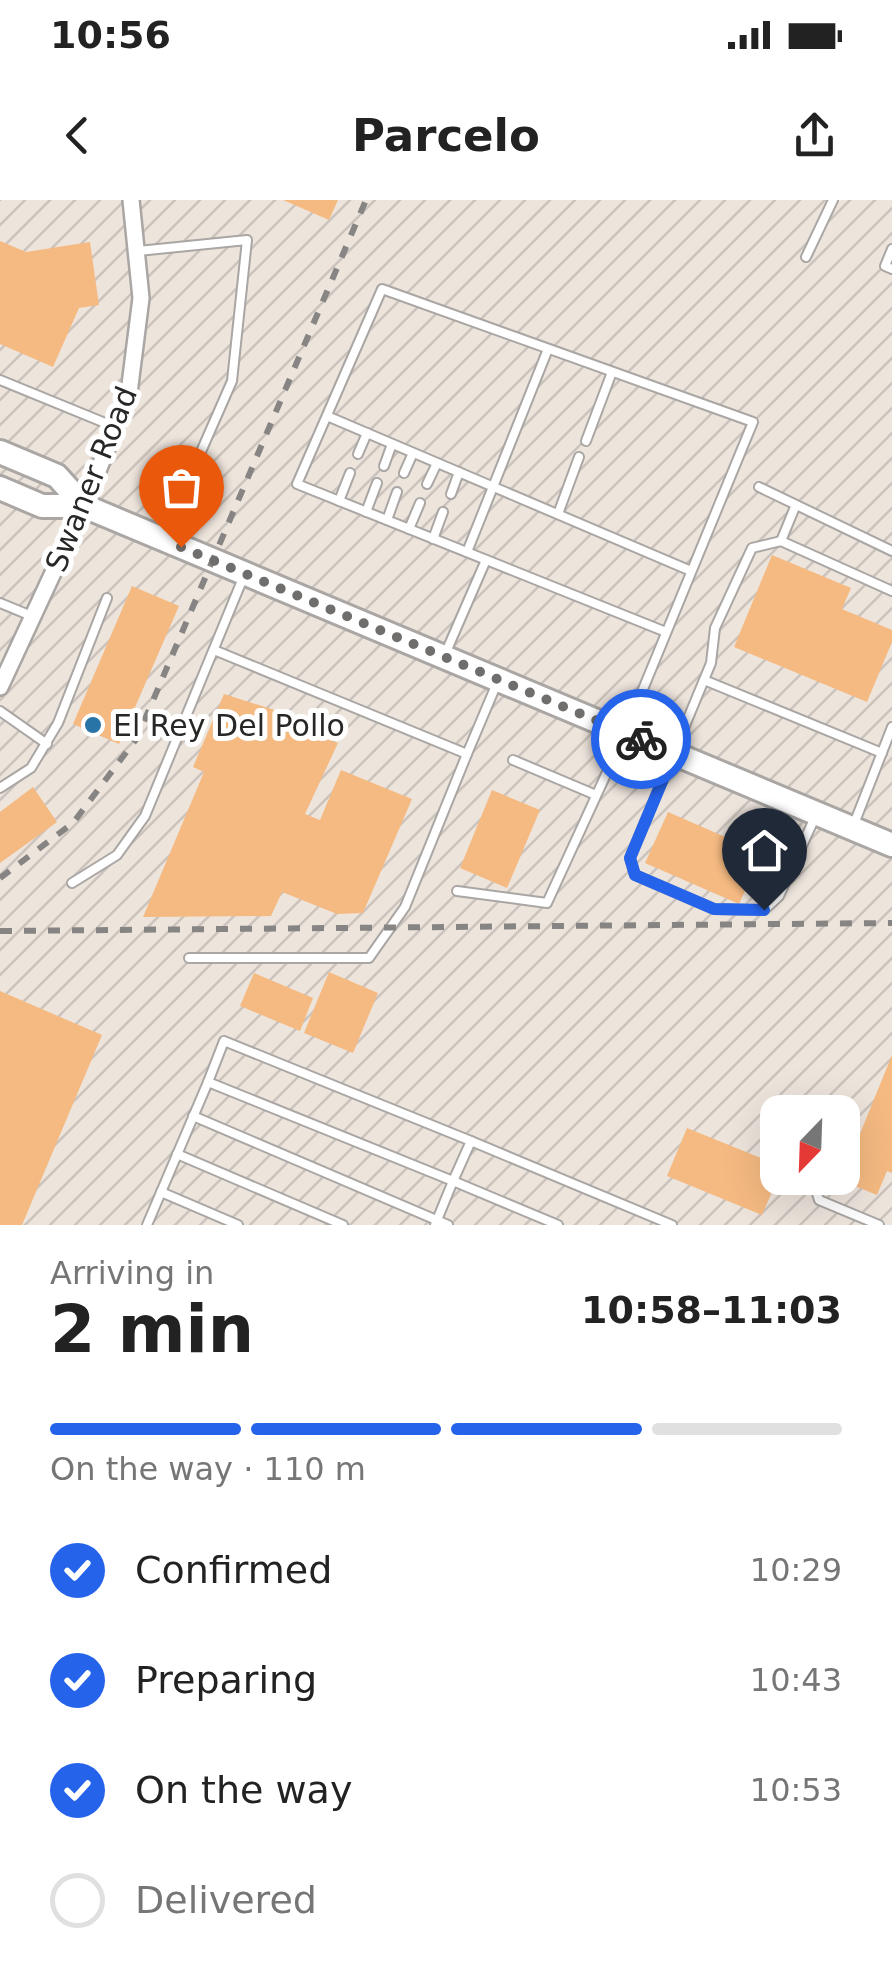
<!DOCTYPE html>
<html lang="en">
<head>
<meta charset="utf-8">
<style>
	:root { --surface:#fff; --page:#f6f6f6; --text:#222; --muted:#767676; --line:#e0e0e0; --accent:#2563eb }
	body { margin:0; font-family:"DejaVu Sans",sans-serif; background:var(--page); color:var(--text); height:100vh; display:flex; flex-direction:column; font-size:38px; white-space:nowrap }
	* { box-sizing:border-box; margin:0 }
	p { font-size:32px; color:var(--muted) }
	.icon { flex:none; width:55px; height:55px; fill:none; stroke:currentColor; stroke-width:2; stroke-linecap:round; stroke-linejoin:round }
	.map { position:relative; height:1025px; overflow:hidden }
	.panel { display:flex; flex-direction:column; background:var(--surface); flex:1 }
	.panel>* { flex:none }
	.needle { width:65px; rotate:203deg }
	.controls { position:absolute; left:760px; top:895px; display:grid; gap:20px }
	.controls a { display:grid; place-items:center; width:100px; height:100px; border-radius:20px; background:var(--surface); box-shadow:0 10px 40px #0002; font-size:50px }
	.pin { position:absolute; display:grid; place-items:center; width:85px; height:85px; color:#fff; margin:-102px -42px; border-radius:50% 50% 50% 0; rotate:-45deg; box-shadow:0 0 10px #0007 }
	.pin .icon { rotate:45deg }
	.courier { position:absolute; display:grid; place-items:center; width:100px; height:100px; margin:-50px; border:8px solid #2563eb; border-radius:50%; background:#fff; color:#222; box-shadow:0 2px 12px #0007 }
	.overview em { font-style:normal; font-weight:700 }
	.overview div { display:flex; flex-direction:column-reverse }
	.overview { display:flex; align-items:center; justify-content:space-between; height:170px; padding:0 50px }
	h1 { font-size:65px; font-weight:700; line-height:75px }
	.bar { display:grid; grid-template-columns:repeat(4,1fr); gap:15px 10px; align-content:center; height:120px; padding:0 50px }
	.bar i { height:12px; border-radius:8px; background:var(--line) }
	.bar .active { background:var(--accent) }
	.bar p { grid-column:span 4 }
	ol { padding:0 50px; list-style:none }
	li { display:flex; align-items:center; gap:30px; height:110px }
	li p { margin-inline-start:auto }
	li .icon { padding:10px; border-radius:50%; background:var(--accent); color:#fff; stroke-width:4 }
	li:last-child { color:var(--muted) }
	li i { width:55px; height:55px; border:5px solid var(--line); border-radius:50% }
	.status { display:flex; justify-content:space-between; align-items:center; height:70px; padding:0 50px; background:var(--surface); direction:ltr }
	.status svg { height:28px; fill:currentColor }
	header { display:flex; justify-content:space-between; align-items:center; height:130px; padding:0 50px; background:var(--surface); font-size:45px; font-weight:700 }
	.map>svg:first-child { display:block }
</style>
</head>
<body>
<div class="status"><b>10:56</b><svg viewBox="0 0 49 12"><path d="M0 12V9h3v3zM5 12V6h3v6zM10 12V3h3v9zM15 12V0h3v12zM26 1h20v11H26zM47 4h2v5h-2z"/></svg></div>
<header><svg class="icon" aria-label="back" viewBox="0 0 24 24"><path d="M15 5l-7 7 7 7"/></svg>Parcelo<svg class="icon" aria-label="share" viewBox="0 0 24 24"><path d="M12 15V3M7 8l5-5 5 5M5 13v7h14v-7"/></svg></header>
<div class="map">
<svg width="892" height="1025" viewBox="0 0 892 1025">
	<defs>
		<pattern id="industrial-furrows" width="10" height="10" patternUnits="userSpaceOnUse" patternTransform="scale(2.5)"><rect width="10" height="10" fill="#ede4dc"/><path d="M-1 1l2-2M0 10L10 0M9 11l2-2" fill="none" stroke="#cbc4bd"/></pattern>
	</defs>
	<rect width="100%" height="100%" fill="#f5f2ef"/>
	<path fill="url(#industrial-furrows)" fill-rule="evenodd" d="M0,0H892V1025H0ZM778,912H842V978H778Z"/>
	<g fill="#f5ba82">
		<path d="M283,0H338L329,20Z"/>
		<path d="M0,41L26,52L90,42L99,105L79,108L53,167L0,144Z"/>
		<path d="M772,355L851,388L842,409L892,430V442L867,502L734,447Z"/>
		<path d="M132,386L179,406L119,544L73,524Z"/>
		<path d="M224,494L303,519L317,530L314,535L338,543L305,614L320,620L341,570L412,599L363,713L337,714L282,692L271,716L143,717L204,572L193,567Z"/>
		<path d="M33,587L57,622L0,663V612Z"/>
		<path d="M492,590L540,610L507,688L460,668Z"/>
		<path d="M668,612L762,653L739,704L645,663Z"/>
		<path d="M329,772L378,793L353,853L304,833Z"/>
		<path d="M254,773L313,798L300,831L240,806Z"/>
		<path d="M0,791L102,835L22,1025H0Z"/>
		<path d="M892,855V973L887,971L877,995L835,978H842Z"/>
		<path d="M687,928L778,965V978L762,1015L667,976Z"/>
	</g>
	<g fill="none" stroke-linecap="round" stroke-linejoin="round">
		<defs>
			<g id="service">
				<path d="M892,49L885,66L892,69"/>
				<path d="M138,51L247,40L232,181L196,263"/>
				<path d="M806,57L833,0"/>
				<path d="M0,180L115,227"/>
				<path d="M327,216L691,371"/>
				<path d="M586,241L612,172"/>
				<path d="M358,254L367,233"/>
				<path d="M384,266L392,244"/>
				<path d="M404,273L413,253"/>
				<path d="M427,284L437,263"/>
				<path d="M759,287L892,351"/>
				<path d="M451,294L459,272"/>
				<path d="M339,301L350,273"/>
				<path d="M366,312L377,283"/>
				<path d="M558,314L579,257"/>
				<path d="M387,320L397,292"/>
				<path d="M409,329L420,303"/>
				<path d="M433,339L443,312"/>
				<path d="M781,341L795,307"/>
				<path d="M467,352L548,149"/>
				<path d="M0,403L34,417"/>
				<path d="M214,450L467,554L497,483"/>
				<path d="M446,452L486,360"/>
				<path d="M704,480L882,553"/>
				<path d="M0,511L47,544"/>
				<path d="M513,560L596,595"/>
				<path d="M0,588L31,568L58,523L107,398"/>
				<path d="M816,615L779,696L764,710L714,709L635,675L630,658L711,463L715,428L752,348L781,341L892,391"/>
				<path d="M854,624L892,527"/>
				<path d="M72,683L117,655L145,616L243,378"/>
				<path d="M457,691L547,703L625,533L753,222L382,89L297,284L666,432"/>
				<path d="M189,758H369L405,707L467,554"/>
				<path d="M208,882L224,841L471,941"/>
				<path d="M193,916L448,1025"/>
				<path d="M177,954L343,1025"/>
				<path d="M812,978L819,1000L879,1025"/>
				<path d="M161,992L238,1025"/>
				<path d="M147,1025L208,882L453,981L435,1025"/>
				<path d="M558,1025L453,981L471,941L672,1025"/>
			</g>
			<path id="minor" d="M0,487L84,306L129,193L141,98L131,0"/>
			<g id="secondary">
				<path d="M0,252L57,276L84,306"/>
				<path d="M0,288L42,306H84L892,645"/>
			</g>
		</defs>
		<use href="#service" stroke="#a9a6a4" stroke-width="12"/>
		<use href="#minor" stroke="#a9a6a4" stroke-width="20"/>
		<use href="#secondary" stroke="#a9a6a4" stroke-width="28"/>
		<use href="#service" stroke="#fff" stroke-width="8"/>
		<use href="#minor" stroke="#fff" stroke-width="15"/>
		<use href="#secondary" stroke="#fff" stroke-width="22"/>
		<g stroke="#878583" stroke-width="6" stroke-dasharray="12 12" stroke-linecap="butt">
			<path d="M0,678L73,623L137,538L366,0"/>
			<path d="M0,731L892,723"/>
		</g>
	</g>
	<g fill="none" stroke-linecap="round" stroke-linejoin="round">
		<path stroke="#706e6c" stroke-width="10" stroke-dasharray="0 18" d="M181,347L641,539"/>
		<path stroke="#2563eb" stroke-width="12" d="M641,539L674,553L630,658L635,675L714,709L764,710"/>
	</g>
	<circle fill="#2974a7" stroke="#fff" stroke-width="4" cx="93" cy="525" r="10"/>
	<g text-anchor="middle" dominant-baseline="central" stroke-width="10" stroke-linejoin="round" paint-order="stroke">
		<g font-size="30" fill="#282726" stroke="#fff">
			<text transform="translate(91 279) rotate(-68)">Swaner Road</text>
		</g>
		<g font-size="30" fill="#282726" stroke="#fff" text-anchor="start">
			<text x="113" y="525">El Rey Del Pollo</text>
		</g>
	</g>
</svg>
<div class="controls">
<a><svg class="needle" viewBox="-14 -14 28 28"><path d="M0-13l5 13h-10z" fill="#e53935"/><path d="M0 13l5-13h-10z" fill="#767676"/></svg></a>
</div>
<div class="pin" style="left:181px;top:347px;background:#ea580c"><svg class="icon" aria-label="bag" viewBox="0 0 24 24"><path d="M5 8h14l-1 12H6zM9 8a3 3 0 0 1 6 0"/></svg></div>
<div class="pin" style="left:764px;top:710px;background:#1f2937"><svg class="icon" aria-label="home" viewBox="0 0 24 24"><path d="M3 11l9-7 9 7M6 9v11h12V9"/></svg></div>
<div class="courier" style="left:641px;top:539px"><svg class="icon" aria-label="bike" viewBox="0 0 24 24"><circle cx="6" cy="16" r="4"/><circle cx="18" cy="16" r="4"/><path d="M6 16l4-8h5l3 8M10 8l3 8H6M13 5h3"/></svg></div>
</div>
<section class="panel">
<div class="overview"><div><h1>2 min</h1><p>Arriving in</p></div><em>10:58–11:03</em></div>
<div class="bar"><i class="active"></i><i class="active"></i><i class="active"></i><i></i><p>On the way · 110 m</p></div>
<ol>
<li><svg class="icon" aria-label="check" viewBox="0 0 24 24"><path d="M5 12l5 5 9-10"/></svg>Confirmed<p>10:29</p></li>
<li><svg class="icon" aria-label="check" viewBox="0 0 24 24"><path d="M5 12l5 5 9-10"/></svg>Preparing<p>10:43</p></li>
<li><svg class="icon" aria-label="check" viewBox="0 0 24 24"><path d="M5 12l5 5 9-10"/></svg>On the way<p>10:53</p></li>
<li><i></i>Delivered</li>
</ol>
</section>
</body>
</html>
